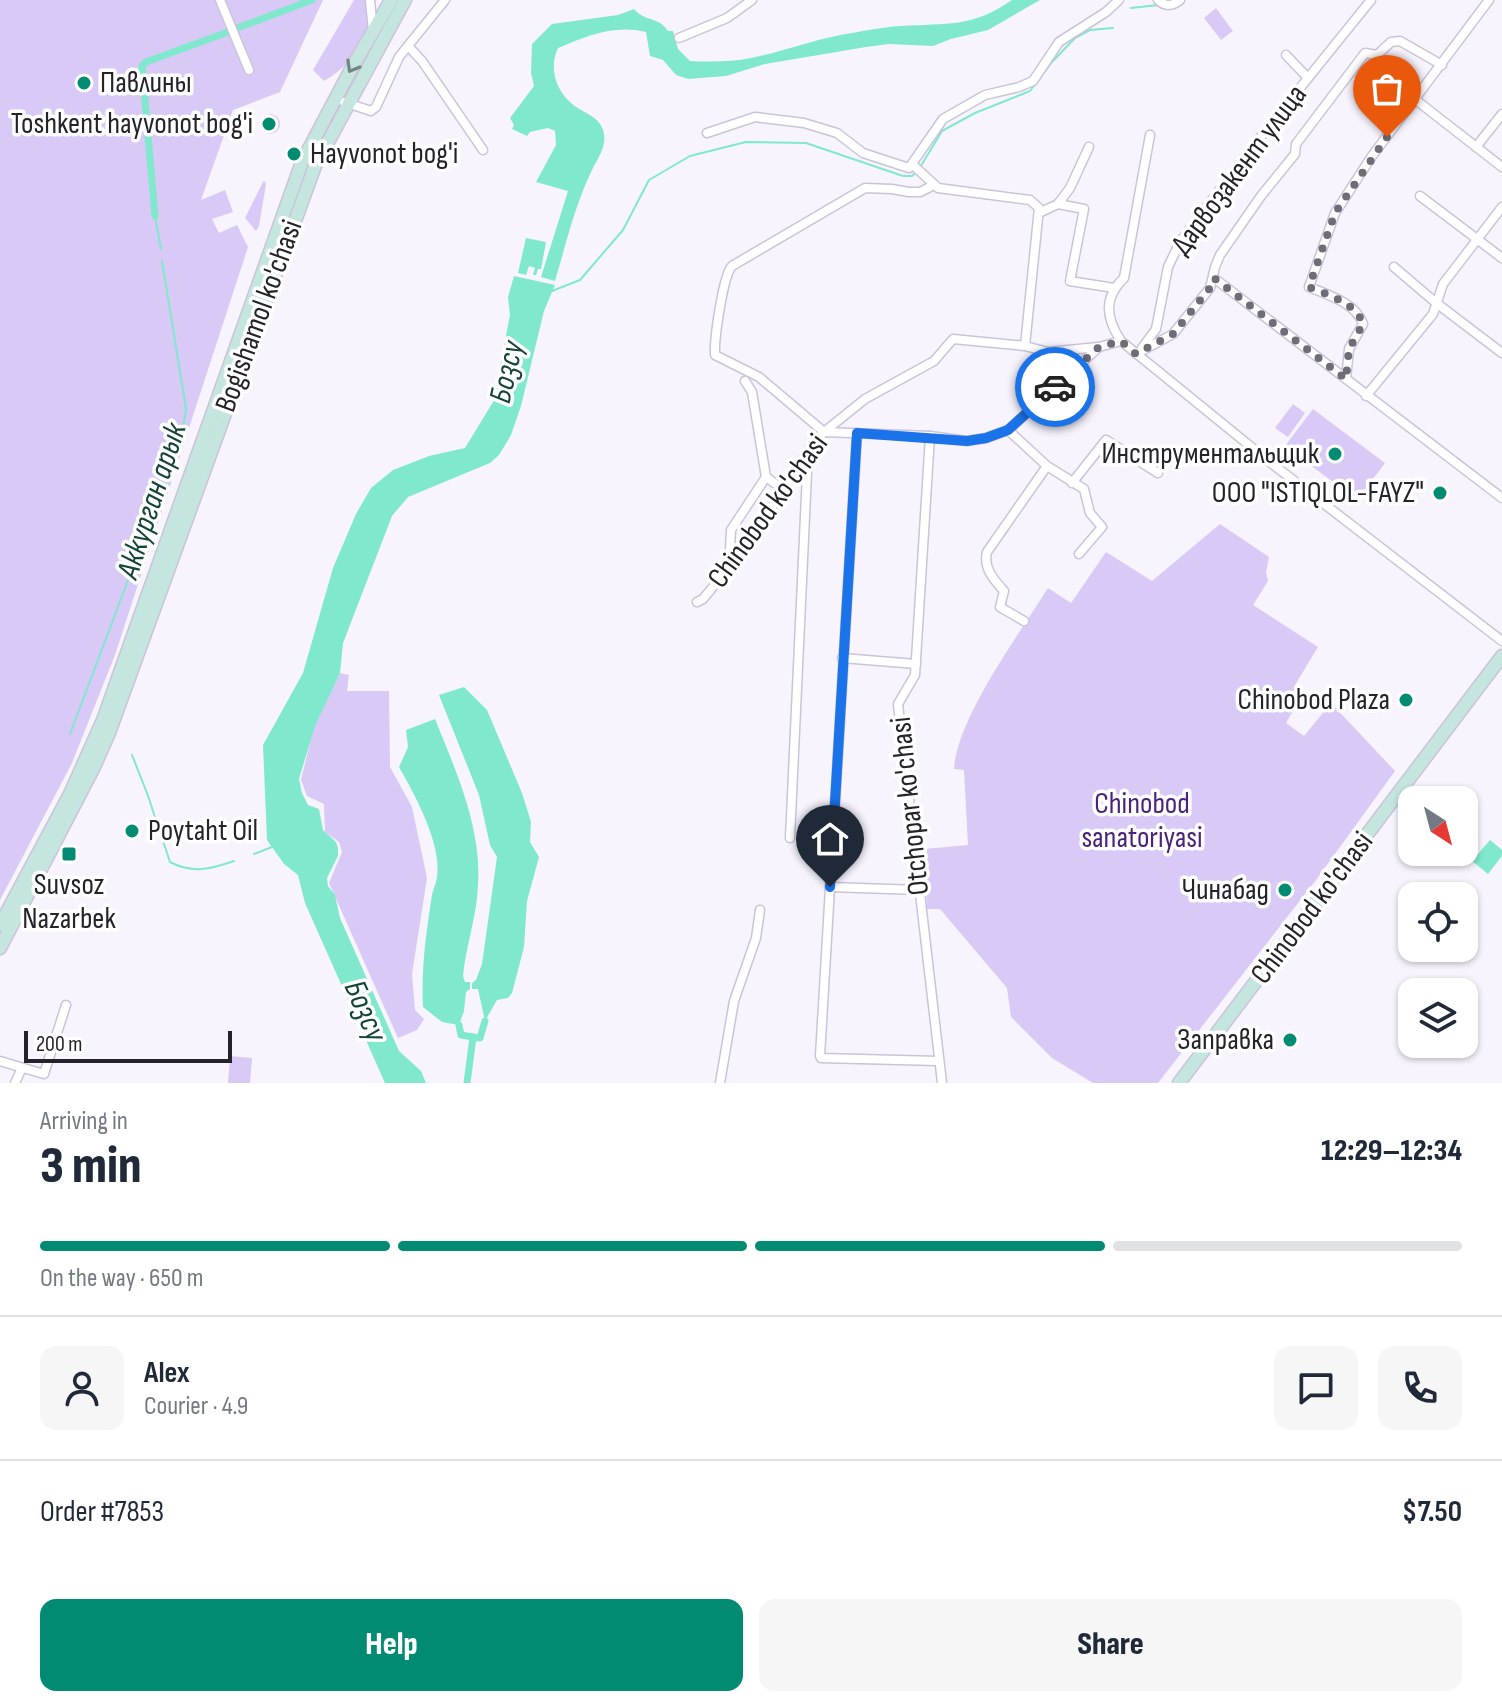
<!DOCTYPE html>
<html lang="en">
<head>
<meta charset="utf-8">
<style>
	:root { --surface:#fff; --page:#f6f6f7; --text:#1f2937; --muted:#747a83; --line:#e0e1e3; --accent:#008b72 }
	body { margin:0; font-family:"Sofia Sans Condensed",sans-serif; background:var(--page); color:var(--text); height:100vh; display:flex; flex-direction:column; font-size:30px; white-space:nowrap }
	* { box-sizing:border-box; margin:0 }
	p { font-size:26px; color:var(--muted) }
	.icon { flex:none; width:44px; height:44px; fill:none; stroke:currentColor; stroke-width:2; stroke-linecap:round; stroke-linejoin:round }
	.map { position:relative; height:1083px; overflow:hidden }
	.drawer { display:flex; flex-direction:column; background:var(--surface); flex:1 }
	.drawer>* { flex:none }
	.needle { width:52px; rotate:144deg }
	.buttons { position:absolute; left:1398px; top:786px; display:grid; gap:16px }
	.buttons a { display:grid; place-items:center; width:80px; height:80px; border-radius:16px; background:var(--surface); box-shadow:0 2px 6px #0004; font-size:40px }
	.scale { position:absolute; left:24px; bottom:20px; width:208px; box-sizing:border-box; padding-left:8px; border:4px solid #24222a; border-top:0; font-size:22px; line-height:28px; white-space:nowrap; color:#24222a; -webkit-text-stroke:6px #fff; paint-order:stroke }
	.pin { position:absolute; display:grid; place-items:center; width:68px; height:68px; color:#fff; margin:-82px -34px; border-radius:50% 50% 50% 0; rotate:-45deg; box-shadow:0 0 8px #0007 }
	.pin .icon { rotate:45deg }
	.courier { position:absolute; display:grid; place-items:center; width:80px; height:80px; margin:-40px; border:6px solid #1a73e8; border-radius:50%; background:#fff; color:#222; box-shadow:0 2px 10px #0007 }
	.head em { font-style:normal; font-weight:800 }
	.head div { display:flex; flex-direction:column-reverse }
	.head { display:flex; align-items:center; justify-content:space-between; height:136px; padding:0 40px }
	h1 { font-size:52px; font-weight:800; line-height:60px }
	.bar { display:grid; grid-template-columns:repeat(4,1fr); gap:12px 8px; align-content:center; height:96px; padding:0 40px }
	.bar i { height:10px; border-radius:6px; background:var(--line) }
	.bar .on { background:var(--accent) }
	.bar p { grid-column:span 4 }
	.line { display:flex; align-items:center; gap:20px; padding:0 40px; border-top:2px solid var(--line) }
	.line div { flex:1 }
	.round { display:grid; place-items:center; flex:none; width:84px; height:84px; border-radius:16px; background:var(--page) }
	.primary-button { display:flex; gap:16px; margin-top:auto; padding:16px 40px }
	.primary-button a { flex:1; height:92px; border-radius:16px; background:var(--accent); color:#fff; font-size:32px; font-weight:800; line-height:92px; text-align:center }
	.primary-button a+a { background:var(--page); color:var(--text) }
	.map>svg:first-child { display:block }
</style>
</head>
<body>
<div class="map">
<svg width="1502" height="1083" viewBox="0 0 1502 1083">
	<rect width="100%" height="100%" fill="#f7f4fe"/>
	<g fill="#d8c9f7">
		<path d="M0,0H323L280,92L233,110L201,200L225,190L233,212L212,219L219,233L237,225L248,247L115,655L72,763L0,900Z"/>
		<path d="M354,0H365C366,8 370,19 368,26C364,50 343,70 324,81L313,70Z"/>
		<path d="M1216,8L1233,31L1221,40L1204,18Z"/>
		<circle cx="270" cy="124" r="10"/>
		<path d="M264,180L266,184L259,226L256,231L245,218Z"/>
		<path d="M1293,404L1305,413L1288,437L1275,428Z"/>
		<path d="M1313,409L1385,463L1357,500L1285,446Z"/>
		<path d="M1220,524L1269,557L1266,573L1268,581L1253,605L1318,647L1295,685L1304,691L1286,723L1304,736L1331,703L1395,771L1316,880L1158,1083H1093L1052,1058L1011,1017L1007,988L940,909H927L924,849L968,845L964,770L954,769C957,718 1020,633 1048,588L1071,603L1106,552L1152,581Z"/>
		<path d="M340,673L349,675L347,691H389L390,767L412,807L427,878L412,974L415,1010L424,1019L417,1030L398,1038L329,883L342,852L339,842L325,832L324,804L307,796L301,780L314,726Z"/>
		<path d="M230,1056L252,1058L250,1083H228Z"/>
	</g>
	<g fill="#80e8cc">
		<path d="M1012,0H1040L988,30L951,39L933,46L889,44L866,47L765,64L726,76L688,79L676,75L663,60L650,56L646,32C615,24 586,36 558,48C549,67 555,89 571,103C582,113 598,115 603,130C608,145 598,158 592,170C575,205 566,244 555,281L541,277L568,191L536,182L556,145L555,131L548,128L530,132L527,136L512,129L514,125L510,118L534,86L531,73L532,44L552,24L618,15L634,9C646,23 657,15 668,31H673L678,49L690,61C710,62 731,62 751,58C781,52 810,41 840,35C860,32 881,27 901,26C947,23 972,28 1012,0Z"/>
		<path d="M526,238L546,242L541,269H538L536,275H533L535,268L529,266L526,275L518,273Z"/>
		<path d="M514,276L555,285L544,311L521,406L511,435L499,455L490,463L408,497L392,516L343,643L340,673L315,726L299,779L302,793L308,805L319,809L323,830L336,842L338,848V856L327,878L328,886L335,895L340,918L399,1051L421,1071L426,1083H385L305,903L298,875L284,864L267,840L263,745L303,673L333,568L356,514L371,488L393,470L429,456L465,448L493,402L510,315L508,297Z"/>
		<path d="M464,687L487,710L522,793L531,822L530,842L539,857L527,901L524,947L512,993L508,998L497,1000L485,1021L478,989H472V983L476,980L482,964L497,857L490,845L479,795L439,695Z"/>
		<path d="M435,719C456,771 482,828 478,885C477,916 466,945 463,976L465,982H470V989L466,992L464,1011L459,1025L442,1022L423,1007C421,970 426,933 432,895C433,889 436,884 437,877C442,844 415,795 399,767L408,747L406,730Z"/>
		<path d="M1490,840L1502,850V856L1488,874L1472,861Z"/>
	</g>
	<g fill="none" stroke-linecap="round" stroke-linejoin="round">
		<g stroke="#80e8cc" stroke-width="2">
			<path d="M1131,8L1158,5"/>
			<path d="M919,169L942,131L975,113L1030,91L1052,62L1075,38L1090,30L1113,28"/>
			<path d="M155,216L161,249"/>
			<path d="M552,291L580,280L623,230L649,180L690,156L746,142L806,143L903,176H912L915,173"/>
			<path d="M70,734L156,506L184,422L186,409L162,261"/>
			<path d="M132,755L147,793L170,862C192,874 211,869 234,861"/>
			<path d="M254,854L272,847"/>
		</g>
		<g stroke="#80e8cc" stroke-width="7">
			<path d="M237,28L312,0"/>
			<path d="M155,216L142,66L146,62L228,32"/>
			<path d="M459,1025L461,1035L473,1037"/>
			<path d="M467,1083L473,1037L480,1038L485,1021"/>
		</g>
		<defs>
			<g id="street">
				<path d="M220,0L249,70"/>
				<path d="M370,0L373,31"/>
				<path d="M1158,0C1165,7 1173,6 1180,0"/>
				<path d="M679,38L727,18L752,0"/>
				<path d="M408,46L422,61L483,150"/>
				<path d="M1286,55L1308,78"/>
				<path d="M1416,100L1502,167"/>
				<path d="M344,102L371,111L376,107L399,57L445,0"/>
				<path d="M707,133L755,117L804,123L837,133L863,153L909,168L943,119L985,95L1019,87L1033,81L1059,42L1106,12L1119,0"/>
				<path d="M1150,135L1124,278C1103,298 1106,318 1121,341L1271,463L1502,641"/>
				<path d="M1476,147L1502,114"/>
				<path d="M913,165L938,188L1030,200L1039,208L1025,346"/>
				<path d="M934,185L920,192H909L892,189L865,188L732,266C723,276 714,339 715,355L759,377L824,432L930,436L967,441L986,438L1008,430L1099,347L1121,341"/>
				<path d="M1420,196L1502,258"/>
				<path d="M1058,204L1070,188L1089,147"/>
				<path d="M1041,212L1058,204L1084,209L1070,281L1114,288"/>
				<path d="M1394,267L1435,302L1502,353"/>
				<path d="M1214,278L1502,498"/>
				<path d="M1142,348L1156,329L1168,267L1180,242L1250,150L1371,0"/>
				<path d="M1136,354L1173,334L1210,288L1215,267L1220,255L1261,196L1295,154L1296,144L1365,53L1377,55L1391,42L1400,41L1442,65"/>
				<path d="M1346,379L1349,349L1363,324C1356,303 1328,295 1309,287L1335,213L1372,156L1489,0"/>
				<path d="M745,381L752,392L766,477L784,490"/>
				<path d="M1366,396L1433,314L1443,284L1502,207"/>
				<path d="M1008,430L1047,466L1084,489L1090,513L1102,527L1079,554"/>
				<path d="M857,433L820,1056L821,1058L938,1061"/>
				<path d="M930,436L915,675L898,704L942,1083"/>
				<path d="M1072,483L1106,440L1158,473"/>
				<path d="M729,569L731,530L766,477"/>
				<path d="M697,602L703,599L746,547L808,451L824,432L865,399L934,361L953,339L1025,346L1048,352L1098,347"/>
				<path d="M1024,621L1000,607L1004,591C994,580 983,568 987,552L1047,466"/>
				<path d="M842,658L916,664"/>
				<path d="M790,838L808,452"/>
				<path d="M830,887L918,890"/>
				<path d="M0,1061L44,1074L66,1005"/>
				<path d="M15,1083L22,1068"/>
				<path d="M720,1083L734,1001L756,938L760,910"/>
			</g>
			<g id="secondary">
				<path d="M0,925L70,794L103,720L302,162L349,73L391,0"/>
				<path d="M0,948L94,767L109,733L315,166L405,0"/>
				<path d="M1179,1083L1502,656"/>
			</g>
		</defs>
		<use href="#street" stroke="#cbc3da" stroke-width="11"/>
		<use href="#secondary" stroke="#cbc3da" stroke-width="15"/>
		<use href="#street" stroke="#fff" stroke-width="8"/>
		<use href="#secondary" stroke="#c4e6de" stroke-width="12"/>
	</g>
	<defs><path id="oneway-chevron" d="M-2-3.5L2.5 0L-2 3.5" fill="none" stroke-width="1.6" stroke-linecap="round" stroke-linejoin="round" transform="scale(2)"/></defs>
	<use stroke="#748484" href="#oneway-chevron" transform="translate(352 67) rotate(120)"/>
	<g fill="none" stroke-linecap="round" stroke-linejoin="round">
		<path stroke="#6e6c74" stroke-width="8" stroke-dasharray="0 14.4" d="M1055,387L1099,347L1121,341L1136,354L1173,334L1210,288L1214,278L1346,379L1349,349L1363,324C1356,303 1328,295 1309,287L1335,213L1387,137"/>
		<path stroke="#1a73e8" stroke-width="10" d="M830,887L857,433L967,441L986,438L1008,430L1055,387"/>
	</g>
	<g fill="#008b72" stroke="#fff" stroke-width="3">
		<circle cx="84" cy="83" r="8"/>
		<circle cx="269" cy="124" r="8"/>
		<circle cx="294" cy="154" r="8"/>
		<circle cx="1335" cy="454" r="8"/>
		<circle cx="1440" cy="493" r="8"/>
		<circle cx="1406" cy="700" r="8"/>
		<circle cx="132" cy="831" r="8"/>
		<rect x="61" y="846" width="16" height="16" rx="4"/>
		<circle cx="1285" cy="890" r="8"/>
		<circle cx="1290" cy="1040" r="8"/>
	</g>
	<g text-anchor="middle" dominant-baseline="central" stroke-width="7" stroke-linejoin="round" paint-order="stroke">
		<g font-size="30" fill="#24222a" stroke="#fff" text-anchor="end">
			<text x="100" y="83" text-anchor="start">Павлины</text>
			<text x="253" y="124">Toshkent hayvonot bog'i</text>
			<text x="310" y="154" text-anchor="start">Hayvonot bog'i</text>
			<text x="1319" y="454">Инструментальщик</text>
			<text x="1424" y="493">ООО "ISTIQLOL-FAYZ"</text>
			<text x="1390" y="700">Chinobod Plaza</text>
			<text x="148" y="831" text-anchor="start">Poytaht Oil</text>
			<text x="69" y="885" text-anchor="middle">Suvsoz<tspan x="69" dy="34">Nazarbek</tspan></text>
			<text x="1269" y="890">Чинабад</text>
			<text x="1274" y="1040">Заправка</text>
		</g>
		<g font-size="30" fill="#24222a" stroke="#fff">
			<text transform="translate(1239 170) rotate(-53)">Дарвозакент улица</text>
			<text transform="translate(259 316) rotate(-70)">Bogishamol ko'chasi</text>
			<text transform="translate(768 511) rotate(-54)">Chinobod ko'chasi</text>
			<text transform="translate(910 806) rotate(-96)">Otchopar ko'chasi</text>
			<text transform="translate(1312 908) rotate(-53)">Chinobod ko'chasi</text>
		</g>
		<g font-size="30" fill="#492478" stroke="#fff">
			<text x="1142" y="804">Chinobod<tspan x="1142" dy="34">sanatoriyasi</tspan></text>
		</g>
		<g font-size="32" font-style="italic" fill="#154438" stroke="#fff">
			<text transform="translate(507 372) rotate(-77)">Бозсу</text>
			<text transform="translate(152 501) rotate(-72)">Аккурган арык</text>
			<text transform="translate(365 1011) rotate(67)">Бозсу</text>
		</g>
	</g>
</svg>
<div class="buttons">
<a><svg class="needle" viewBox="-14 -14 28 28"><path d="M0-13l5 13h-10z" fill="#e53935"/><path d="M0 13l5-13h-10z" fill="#747a83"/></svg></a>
<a><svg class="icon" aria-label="locate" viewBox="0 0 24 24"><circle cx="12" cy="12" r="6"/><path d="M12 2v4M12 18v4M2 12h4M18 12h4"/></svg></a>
<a><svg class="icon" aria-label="layers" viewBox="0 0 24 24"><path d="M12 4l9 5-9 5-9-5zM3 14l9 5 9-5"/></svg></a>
</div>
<div class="scale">200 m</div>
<div class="pin" style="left:1387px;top:137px;background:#ea580c"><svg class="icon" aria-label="bag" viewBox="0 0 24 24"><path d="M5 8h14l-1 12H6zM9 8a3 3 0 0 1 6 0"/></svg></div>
<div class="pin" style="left:830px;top:887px;background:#1f2937"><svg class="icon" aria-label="home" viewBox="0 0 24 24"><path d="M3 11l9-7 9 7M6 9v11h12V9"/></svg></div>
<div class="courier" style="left:1055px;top:387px"><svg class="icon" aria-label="car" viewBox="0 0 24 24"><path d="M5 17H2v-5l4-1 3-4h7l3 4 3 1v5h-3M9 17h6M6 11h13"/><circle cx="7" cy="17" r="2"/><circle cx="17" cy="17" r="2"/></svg></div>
</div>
<section class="drawer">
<div class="head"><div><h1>3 min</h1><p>Arriving in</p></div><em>12:29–12:34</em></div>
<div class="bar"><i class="on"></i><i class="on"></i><i class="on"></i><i></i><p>On the way · 650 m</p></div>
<div class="line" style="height:144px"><a class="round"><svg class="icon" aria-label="person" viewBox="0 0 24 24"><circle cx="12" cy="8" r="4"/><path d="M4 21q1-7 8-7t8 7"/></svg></a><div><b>Alex</b><p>Courier · 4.9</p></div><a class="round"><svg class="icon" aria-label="chat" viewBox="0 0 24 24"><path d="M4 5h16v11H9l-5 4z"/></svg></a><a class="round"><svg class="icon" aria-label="phone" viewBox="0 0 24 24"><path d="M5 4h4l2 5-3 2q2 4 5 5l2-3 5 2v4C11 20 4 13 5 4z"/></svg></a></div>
<div class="line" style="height:104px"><div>Order #7853</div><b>$7.50</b></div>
<div class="primary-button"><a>Help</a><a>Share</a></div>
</section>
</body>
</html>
